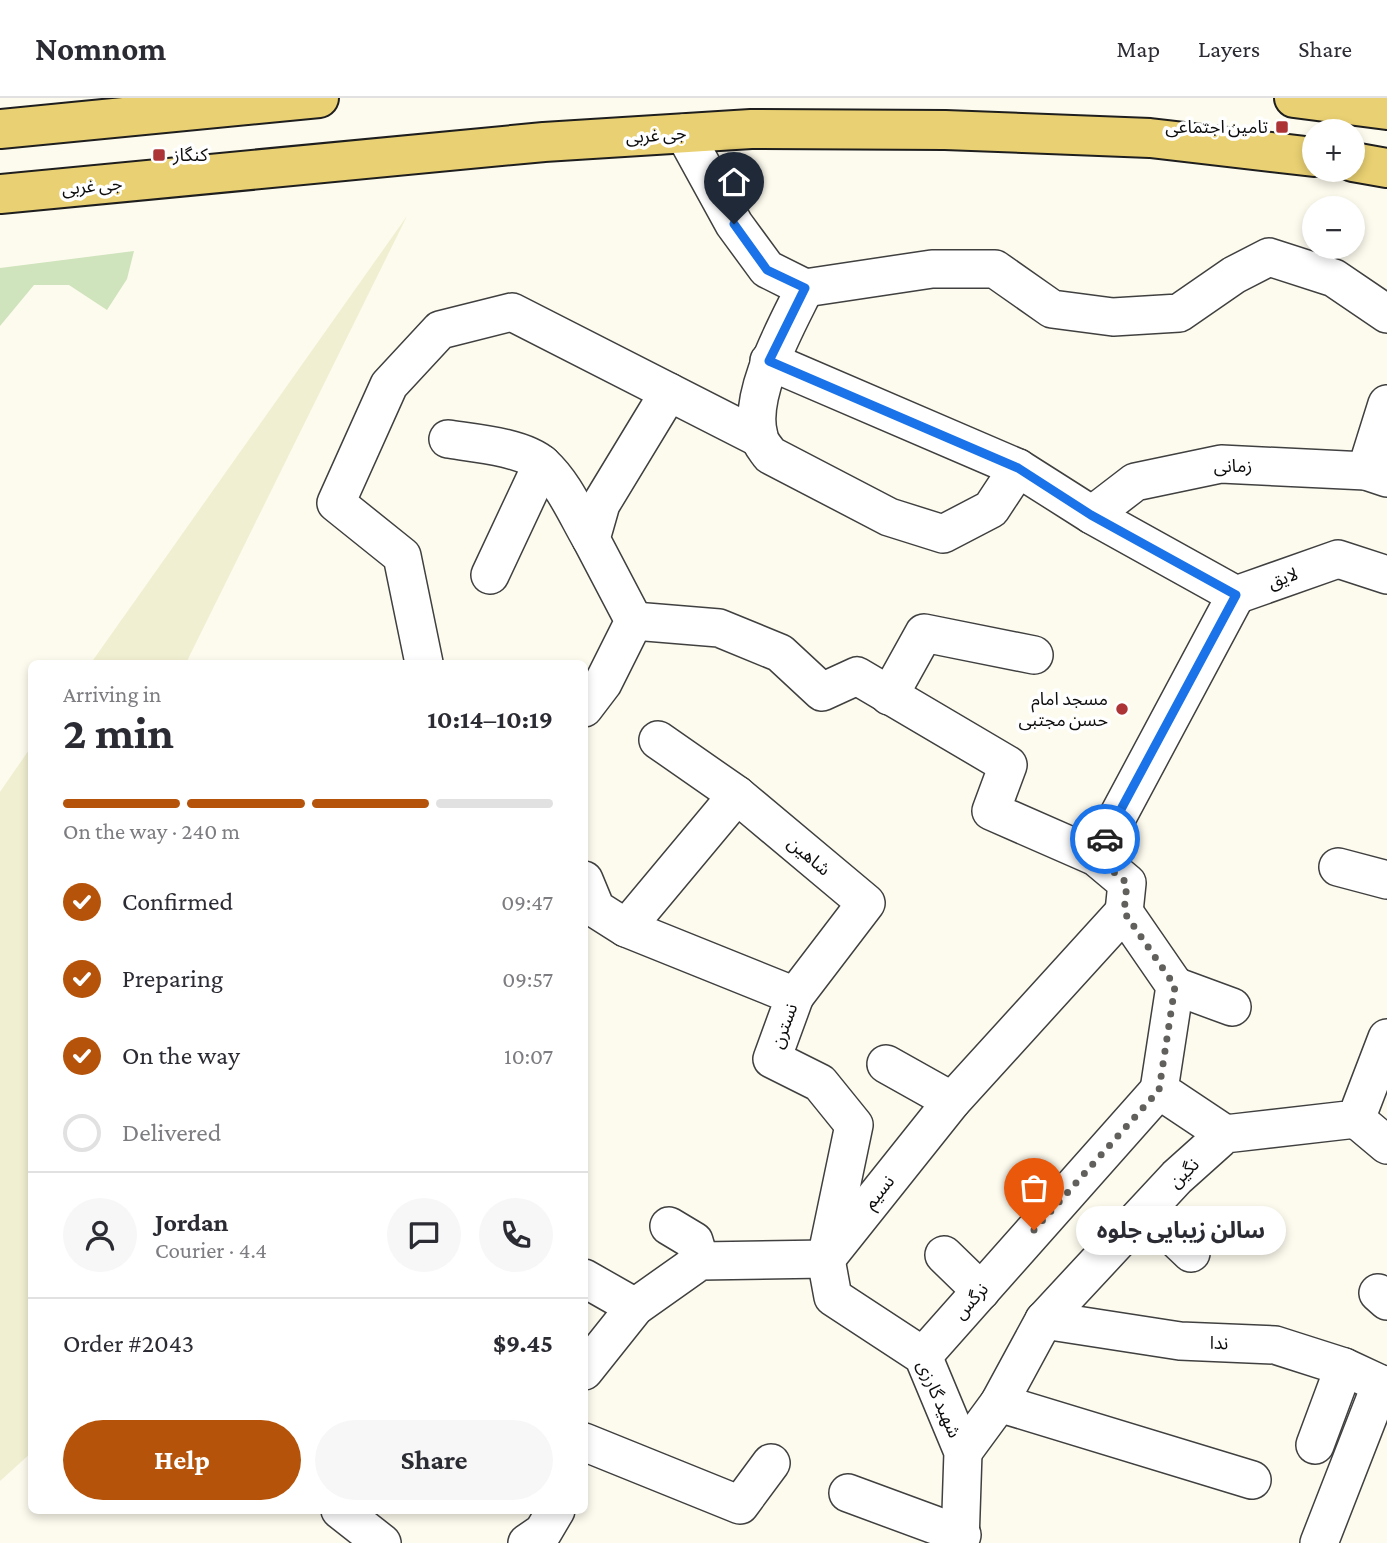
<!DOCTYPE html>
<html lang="en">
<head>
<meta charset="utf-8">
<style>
	:root { --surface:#fff; --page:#f7f7f7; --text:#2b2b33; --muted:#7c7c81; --line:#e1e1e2; --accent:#b45309 }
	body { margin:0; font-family:"Crimson Pro","Noto Sans Arabic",serif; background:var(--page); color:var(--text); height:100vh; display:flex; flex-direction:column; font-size:26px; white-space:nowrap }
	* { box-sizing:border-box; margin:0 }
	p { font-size:23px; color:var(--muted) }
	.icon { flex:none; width:38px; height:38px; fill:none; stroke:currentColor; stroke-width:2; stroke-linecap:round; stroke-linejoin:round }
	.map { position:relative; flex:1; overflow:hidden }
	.side { position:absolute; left:28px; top:562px; width:560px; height:854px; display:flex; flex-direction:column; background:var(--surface); border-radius:10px; box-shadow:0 4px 10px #0003 }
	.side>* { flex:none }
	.fabs { position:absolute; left:1302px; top:21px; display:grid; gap:14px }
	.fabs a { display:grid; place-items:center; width:63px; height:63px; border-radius:50%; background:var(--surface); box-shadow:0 4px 10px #0003; font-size:35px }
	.pin { position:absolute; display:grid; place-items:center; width:60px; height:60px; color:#fff; margin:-72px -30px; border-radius:50% 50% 50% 0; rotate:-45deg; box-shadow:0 0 7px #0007 }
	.pin .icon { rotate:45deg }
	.courier { position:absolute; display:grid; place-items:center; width:70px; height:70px; margin:-35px; border:5px solid #1a73e8; border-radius:50%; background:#fff; color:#222; box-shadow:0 2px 9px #0007 }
	.bubble { position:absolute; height:49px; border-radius:24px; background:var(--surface); box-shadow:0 4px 10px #0003; font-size:23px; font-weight:700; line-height:49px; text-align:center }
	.summary em { font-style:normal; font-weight:700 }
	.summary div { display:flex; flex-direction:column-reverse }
	.summary { display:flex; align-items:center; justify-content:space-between; height:119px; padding:0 35px }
	h1 { font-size:46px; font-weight:700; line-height:52px }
	.bar { display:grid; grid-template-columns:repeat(4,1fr); gap:10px 7px; align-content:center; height:84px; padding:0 35px }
	.bar i { height:9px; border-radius:5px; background:var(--line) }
	.bar .current { background:var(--accent) }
	.bar p { grid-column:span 4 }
	.line { display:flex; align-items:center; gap:18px; padding:0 35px; border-top:2px solid var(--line) }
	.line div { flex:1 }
	.round { display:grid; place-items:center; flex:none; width:74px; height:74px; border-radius:37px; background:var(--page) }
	ol { padding:0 35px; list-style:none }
	li { display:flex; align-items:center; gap:21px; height:77px }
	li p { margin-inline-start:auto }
	li .icon { padding:7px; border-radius:50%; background:var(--accent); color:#fff; stroke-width:4 }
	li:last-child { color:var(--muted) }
	li i { width:38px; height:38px; border:4px solid var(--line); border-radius:50% }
	.action { display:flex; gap:14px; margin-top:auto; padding:14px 35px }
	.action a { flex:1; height:80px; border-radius:42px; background:var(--accent); color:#fff; font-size:28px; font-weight:700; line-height:80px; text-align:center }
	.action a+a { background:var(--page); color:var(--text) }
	header { display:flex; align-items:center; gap:42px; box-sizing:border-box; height:98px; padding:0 35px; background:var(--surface); border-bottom:2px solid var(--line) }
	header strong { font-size:33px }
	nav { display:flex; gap:38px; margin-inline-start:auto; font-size:24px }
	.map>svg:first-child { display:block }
</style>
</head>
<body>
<header>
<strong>Nomnom</strong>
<nav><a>Map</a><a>Layers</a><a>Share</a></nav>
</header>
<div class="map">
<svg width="1387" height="1445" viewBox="0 0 1387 1445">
	<rect width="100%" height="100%" fill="#fdfbee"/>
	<g fill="#f0efd1">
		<path d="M407,118L186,565H91Z"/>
		<path d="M31,649L32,1354L0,1383V694Z"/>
	</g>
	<path fill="#cfe4bc" d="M134,153L127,181L107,212L69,187H34L0,228V170Z"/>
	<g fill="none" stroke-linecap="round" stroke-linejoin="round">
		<defs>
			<g id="minor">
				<path d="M684,35L734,126L767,171L805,190L932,171H995L1052,211L1113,219L1179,215L1234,177L1269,159L1334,180L1387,216"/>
				<path d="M805,190C787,227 747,297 759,338C760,345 766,351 770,357L889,419L943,436L991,411L1018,370"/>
				<path d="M769,263L1018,370L1092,417L1236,497L1338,461L1387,477"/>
				<path d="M448,341C474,345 523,349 543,367C564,386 577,417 591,441"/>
				<path d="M1366,373L1387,306"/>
				<path d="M1092,417L1135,384L1221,366L1366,373L1387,380"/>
				<path d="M490,477L542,366"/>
				<path d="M634,523L719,530L780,555L822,594L857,578L1008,667L991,713L1096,759L1127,785L1124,814"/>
				<path d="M424,565L402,458L336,405L389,287L440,232L512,214L759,340"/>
				<path d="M889,598L924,535L1034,557"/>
				<path d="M584,610L603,585L634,523L591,441L601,406L669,294"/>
				<path d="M658,642L737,697L866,805L795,898"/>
				<path d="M1096,759L1236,497"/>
				<path d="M1338,769L1387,782"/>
				<path d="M584,782L596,811L626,830L795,898L772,961L820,985L854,1027L826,1161L833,1199L923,1258L963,1354L960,1445"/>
				<path d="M1124,814L1175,888L1159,992L1225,1036"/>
				<path d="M626,830L737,697"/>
				<path d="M1175,888L1232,909"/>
				<path d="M886,966L952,1003"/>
				<path d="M1356,1021L1387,1047"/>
				<path d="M1147,1113L1191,1155"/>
				<path d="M669,1128L694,1143L700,1163"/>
				<path d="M944,1157L981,1193"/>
				<path d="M584,1180L635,1209"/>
				<path d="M1378,1195L1387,1203"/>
				<path d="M1044,1222L1180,1243L1275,1247L1344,1269L1387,1289"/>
				<path d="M923,1258L1159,992"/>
				<path d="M584,1273L635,1209L700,1163L826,1161L952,1003L1124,814"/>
				<path d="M999,1305L1252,1382"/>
				<path d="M584,1344L740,1407L771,1365"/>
				<path d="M1315,1347L1344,1269"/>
				<path d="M963,1354L999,1305L1044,1222L1177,1079L1225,1036L1356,1021L1387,940"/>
				<path d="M848,1395L962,1437"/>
				<path d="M340,1412L382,1445"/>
				<path d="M527,1445L543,1434L556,1412"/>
				<path d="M1319,1445L1381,1286"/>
			</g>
			<g id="major">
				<path d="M1294,0L1387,12"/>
				<path d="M0,31L319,0"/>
				<path d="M1353,64L1387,70"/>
				<path d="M0,96L544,44L751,31L945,32L1150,40L1314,59"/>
			</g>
		</defs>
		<use href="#minor" stroke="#404040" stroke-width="40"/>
		<use href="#major" stroke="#1e1e1e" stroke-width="42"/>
		<use href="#minor" stroke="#fff" stroke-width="37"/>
		<use href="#major" stroke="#e9d072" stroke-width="38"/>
	</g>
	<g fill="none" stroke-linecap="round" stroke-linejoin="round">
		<path stroke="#61605c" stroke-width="7" stroke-dasharray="0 12.6" d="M1034,1132L1159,992L1175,888L1124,814L1127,785L1096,759L1105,741"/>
		<path stroke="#1a73e8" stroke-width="9" d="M734,126L767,172L805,190L769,263L1018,370L1091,417L1236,497L1105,741"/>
	</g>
	<g fill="#ad3436" stroke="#fff" stroke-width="2.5">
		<rect x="1275" y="22" width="14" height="14" rx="3.5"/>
		<rect x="152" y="50" width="14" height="14" rx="3.5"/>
		<circle cx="1122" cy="611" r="7"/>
	</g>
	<g text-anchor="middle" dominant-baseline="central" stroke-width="7" stroke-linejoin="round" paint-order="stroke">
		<g font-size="18" fill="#0d0d0d" stroke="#fff" text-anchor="end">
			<text x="1268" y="29">تامین اجتماعی</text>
			<text x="173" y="57" text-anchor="start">کنگاز</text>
			<text x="1108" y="601">مسجد امام<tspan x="1108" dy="21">حسن مجتبی</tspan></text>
		</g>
		<g font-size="18" fill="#0d0d0d" stroke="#fff">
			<text transform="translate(656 37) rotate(-4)">جی غربی</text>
			<text transform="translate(92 88) rotate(-5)">جی غربی</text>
			<text transform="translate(1233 368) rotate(-1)">زمانی</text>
			<text transform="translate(1283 480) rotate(-19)">لایق</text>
			<text transform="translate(809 758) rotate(40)">شاهین</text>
			<text transform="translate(784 928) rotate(-70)">نسترن</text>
			<text transform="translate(1184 1075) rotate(-44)">نگین</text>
			<text transform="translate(879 1094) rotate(-51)">نسیم</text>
			<text transform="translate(971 1203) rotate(-48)">نرگس</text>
			<text transform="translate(1219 1245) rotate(2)">ندا</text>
			<text transform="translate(939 1301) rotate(66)">شهید گارزی</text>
		</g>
	</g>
</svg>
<div class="fabs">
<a>+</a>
<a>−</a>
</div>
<div class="pin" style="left:1034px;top:1132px;background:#ea580c"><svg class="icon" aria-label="bag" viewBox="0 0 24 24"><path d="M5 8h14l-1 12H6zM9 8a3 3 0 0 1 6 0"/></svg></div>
<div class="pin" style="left:734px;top:126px;background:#1f2937"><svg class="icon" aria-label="home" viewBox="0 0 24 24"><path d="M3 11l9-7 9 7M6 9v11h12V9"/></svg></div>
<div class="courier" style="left:1105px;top:741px"><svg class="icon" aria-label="car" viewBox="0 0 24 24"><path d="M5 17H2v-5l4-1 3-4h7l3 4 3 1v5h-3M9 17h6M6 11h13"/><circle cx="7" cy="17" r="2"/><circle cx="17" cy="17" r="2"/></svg></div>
<div class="bubble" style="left:1076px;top:1108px;width:210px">سالن زیبایی جلوه</div>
<section class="side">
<div class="summary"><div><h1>2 min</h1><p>Arriving in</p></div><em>10:14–10:19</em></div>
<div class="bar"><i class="current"></i><i class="current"></i><i class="current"></i><i></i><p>On the way · 240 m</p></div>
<ol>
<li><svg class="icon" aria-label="check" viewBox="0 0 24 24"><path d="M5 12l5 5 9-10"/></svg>Confirmed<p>09:47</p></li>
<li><svg class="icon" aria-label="check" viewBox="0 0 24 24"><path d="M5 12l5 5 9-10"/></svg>Preparing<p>09:57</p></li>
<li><svg class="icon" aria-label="check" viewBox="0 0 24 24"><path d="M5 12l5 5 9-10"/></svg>On the way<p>10:07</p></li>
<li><i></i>Delivered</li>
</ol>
<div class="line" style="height:126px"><a class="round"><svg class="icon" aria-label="person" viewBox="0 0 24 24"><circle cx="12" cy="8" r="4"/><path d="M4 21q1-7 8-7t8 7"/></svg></a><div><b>Jordan</b><p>Courier · 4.4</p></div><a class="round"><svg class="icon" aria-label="chat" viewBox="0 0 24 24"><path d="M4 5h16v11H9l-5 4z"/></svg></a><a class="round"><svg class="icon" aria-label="phone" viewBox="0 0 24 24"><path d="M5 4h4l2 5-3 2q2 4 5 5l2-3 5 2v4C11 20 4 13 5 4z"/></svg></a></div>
<div class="line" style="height:91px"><div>Order #2043</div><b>$9.45</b></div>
<div class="action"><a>Help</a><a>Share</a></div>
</section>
</div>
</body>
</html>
